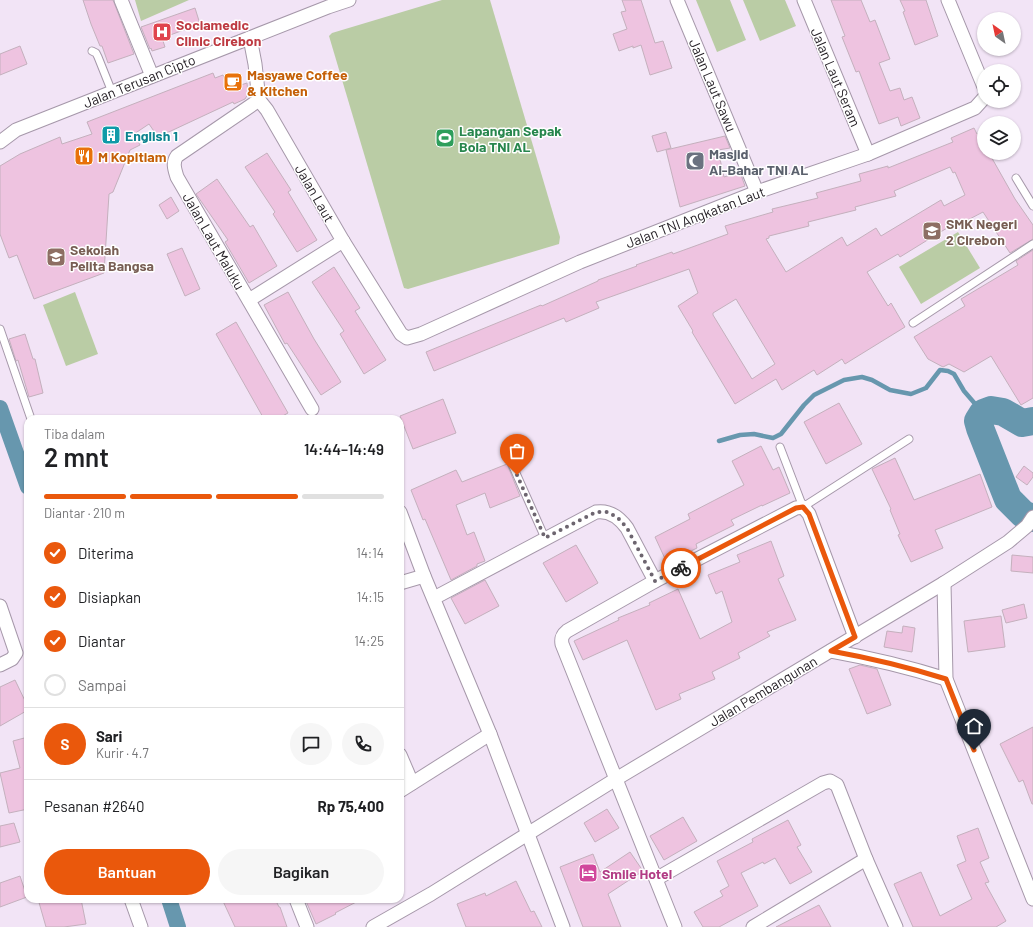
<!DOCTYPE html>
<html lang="id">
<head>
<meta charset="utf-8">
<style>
	:root { --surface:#fff; --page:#f6f6f6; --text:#202124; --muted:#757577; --line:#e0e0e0; --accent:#ea580c }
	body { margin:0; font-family:Barlow,sans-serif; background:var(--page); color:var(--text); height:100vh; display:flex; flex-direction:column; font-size:15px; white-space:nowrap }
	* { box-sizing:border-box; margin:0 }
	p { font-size:13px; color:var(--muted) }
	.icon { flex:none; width:22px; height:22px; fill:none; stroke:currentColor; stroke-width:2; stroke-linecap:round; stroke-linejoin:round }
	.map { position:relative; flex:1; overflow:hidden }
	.drawer { position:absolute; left:24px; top:415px; width:380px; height:488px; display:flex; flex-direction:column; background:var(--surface); border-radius:12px; box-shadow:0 1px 3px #0004 }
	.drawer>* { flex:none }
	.needle { width:26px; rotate:327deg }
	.fabs { position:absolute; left:977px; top:12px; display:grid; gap:8px }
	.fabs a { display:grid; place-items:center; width:44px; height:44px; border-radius:50%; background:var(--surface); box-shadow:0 1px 3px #0004; font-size:20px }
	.pin { position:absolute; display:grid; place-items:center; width:34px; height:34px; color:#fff; margin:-41px -17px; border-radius:50% 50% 50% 0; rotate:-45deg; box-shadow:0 0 4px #0007 }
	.pin .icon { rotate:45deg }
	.courier { position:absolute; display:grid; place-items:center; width:40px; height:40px; margin:-20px; border:3px solid #ea580c; border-radius:50%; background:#fff; color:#222; box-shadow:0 1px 5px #0007 }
	.headline em { font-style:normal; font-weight:600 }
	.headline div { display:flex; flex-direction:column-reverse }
	.headline { display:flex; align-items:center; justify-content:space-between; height:68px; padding:0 20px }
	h1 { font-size:26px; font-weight:600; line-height:30px }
	.bar { display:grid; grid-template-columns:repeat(4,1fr); gap:6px 4px; align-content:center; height:48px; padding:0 20px }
	.bar i { height:5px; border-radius:3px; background:var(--line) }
	.bar .active { background:var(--accent) }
	.bar p { grid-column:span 4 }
	.line { display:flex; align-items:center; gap:10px; padding:0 20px; border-top:1px solid var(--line) }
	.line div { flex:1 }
	.round { display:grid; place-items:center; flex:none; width:42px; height:42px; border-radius:21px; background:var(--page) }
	ol { padding:0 20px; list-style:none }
	li { display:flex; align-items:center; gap:12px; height:44px }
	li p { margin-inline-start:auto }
	li .icon { padding:4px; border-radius:50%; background:var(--accent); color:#fff; stroke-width:4 }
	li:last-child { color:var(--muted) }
	li i { width:22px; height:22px; border:2px solid var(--line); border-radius:50% }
	.button { display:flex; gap:8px; margin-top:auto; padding:8px 20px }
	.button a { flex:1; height:46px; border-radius:24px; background:var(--accent); color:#fff; font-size:16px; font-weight:600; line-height:46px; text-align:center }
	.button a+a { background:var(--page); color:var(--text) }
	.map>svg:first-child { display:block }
</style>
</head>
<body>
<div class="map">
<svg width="1033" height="927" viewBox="0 0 1033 927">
	<rect width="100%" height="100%" fill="#f2e4f6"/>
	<g fill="#bacca5">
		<path d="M135,0H189L141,21Z"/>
		<path d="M442,0H490L560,237L559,244L408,289L404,288L403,285L329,36L332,33Z"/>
		<path d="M696,0H730L746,40L717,52Z"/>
		<path d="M743,0H785L796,26L760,41Z"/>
		<path d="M958,232L980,268L921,304L899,267Z"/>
		<path d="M75,292L98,354L66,366L43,305Z"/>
	</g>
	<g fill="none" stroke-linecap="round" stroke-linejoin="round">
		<path stroke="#6797ae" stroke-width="4.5" d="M719,441L740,435L754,434L773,438L781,434L804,405L814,395L844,380L862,377L872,380L890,390L911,394L926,388L940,370L948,371L954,374L964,391L983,413"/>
		<g stroke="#6797ae" stroke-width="16">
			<path d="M0,408L28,487"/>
			<path d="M169,899L178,927"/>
		</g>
		<path stroke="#6797ae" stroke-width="28" d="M1033,421L1022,423L1003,412L991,410L983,413L978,421L980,428L1008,499L1023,514L1033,518"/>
	</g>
	<g fill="#eec3e0" stroke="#c4b0bd" fill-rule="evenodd">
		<path d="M83,0H113L134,54L108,63L102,46H100L91,24Z"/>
		<path d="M622,0H641L655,43L663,41L672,68L650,75L641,45L633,48V46L619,51L613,34L627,29L621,12L626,11Z"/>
		<path d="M831,0H861L870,22L875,20L890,59L879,63L890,91L900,88L904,100L912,97L920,118L901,126L898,117L879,124L859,71L856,72L842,37L845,36Z"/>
		<path d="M900,0H926L938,36L915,45L903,12L905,11Z"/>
		<path d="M195,8L200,24L162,38L165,47L152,51L151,48L150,49L141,27Z"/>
		<path d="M20,46L27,64L0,75V54Z"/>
		<path d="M213,73L215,78L223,75L228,89L247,83L248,94L245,99L234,104L233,102L158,137L149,124L134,134L140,145L130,150L113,192L109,194L104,273L34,299L17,255L9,258L0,234V166L20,154L60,137L62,144L92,134L87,122Z"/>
		<path d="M974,128L977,134L980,133L984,143V153H989L1015,199L1033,225V239L1010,253L983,212L962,223L960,220L900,257L898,254L867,272L888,306L891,303L905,327L845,364L842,359L817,375L814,370L782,390L776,379L735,404L692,332L693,331L678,306L698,293L689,269L596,302L599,308L566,322L564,318L434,371L426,352L541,305L542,306L598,281V280L637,266L636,265L672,252L673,254L728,234L725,226L773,212L772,209L818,198L816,193L861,181L859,174L888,166V168L953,142L951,138ZM950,167L953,173L955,172L965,195L944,206L941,200L881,236L876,228L847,246L842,237L786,272L766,239L769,238V236L809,226L808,222L856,210L855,207L896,196L894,191ZM736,299L775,364L752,379L713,315V313Z"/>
		<path d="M666,132L671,148L657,152L652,136Z"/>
		<path d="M725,136L730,148L718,150L724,177L740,172L745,186L680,207L666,150Z"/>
		<path d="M267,153L291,190L288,192L317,240L297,252L273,214L275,212L245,167Z"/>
		<path d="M217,179L250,227L253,225L277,266L249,283L225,242L228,240L196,194Z"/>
		<path d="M171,197L179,211L167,219L159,205Z"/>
		<path d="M182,248L200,289L185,296L167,254Z"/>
		<path d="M1033,250V398L1021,405L991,356L964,372L949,364L943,367L928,359L914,337L965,306L961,299L1018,265L1016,261Z"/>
		<path d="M334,267L360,308L355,311L386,360L364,374L340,334L344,331L312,282Z"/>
		<path d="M288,292L314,339L341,382L321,395L287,343L285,344L264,305Z"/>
		<path d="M236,322L288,413L277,419H264L216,334Z"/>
		<path d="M25,334L33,359H35L43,393L29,397L18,360L16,361L9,339Z"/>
		<path d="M443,399L456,433L413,449L400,416Z"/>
		<path d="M839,403L862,444L826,464L804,422Z"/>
		<path d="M761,446L773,470L779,467L790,493L762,506V505L731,520L734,525L696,544L697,548L667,563L655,537L690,519L688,514L744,485L732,461Z"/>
		<path d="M895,458L914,500L980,474L992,507L935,530L943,548L911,562L898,535L900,534L890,510L891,509L872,469Z"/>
		<path d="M507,464L520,496L490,508L485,493L456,505L467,535L474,532L485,561L477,564V566L451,580L425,519L423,520L411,490L456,470L462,482Z"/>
		<path d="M1024,466L1033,473V477L1027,485L1016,477Z"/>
		<path d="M771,541L784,576L778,579L796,620L767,632L770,636L738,653L740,658L712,672L715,679L679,694L681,699L656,710L627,640L583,660L574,641L619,620L618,618L650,605L649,603L678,589L700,639L732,622L722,591L716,594L708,575L740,562L737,555Z"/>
		<path d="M576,545L598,583L566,602L543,563Z"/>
		<path d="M1012,555L1033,557V573L1011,571Z"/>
		<path d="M485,580L499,606L465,624L451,598Z"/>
		<path d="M1024,604L1027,618L1006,623L1002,610Z"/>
		<path d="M1001,616L1005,647L968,652L964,621Z"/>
		<path d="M903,626L915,628L912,652L884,647L887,631L902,633Z"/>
		<path d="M860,665L877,669L891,705L867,714L849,669Z"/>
		<path d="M15,680L28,707V710L0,726V687Z"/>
		<path d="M1033,727V804H1032L1023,780L1019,782L1000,744Z"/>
		<path d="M28,737V809L9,813L0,773L20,768L13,741Z"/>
		<path d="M607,809L619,828L595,842L584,823Z"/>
		<path d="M683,817L697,841L664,860L650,836Z"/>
		<path d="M788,820L801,845L797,847L812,872L790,884L775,858L764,864L763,862L741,873L758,906L719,927H703L694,912L723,896L720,891L729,886L717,861L753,842L752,839Z"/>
		<path d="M14,823L20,842L0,847V826Z"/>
		<path d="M978,828L989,858L980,862L989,882L985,883L1006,921L996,927H913L894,884L921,872L940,916L972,899L957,865L966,861L957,836Z"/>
		<path d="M630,852L643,871L608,894L621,927H583L560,867L593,854L600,872Z"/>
		<path d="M20,876L27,897L0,907V883Z"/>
		<path d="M516,881L531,912L534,911L542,927H466L457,904L485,893L486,896Z"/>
		<path d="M38,899H81L86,924L64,927H46Z"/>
		<path d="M222,899H275L279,907H280L287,927H235Z"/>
		<path d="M305,899H362L335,913L336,914L316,924Z"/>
		<path d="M819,905L831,927H776Z"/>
	</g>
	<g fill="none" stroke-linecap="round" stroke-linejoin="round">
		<defs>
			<g id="service">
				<path d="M92,51L96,53L98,57L112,92"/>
				<path d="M1016,178L1033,206"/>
				<path d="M913,323L1033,244"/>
				<path d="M0,329L31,419"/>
				<path d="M780,447L803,507L909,439"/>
				<path d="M511,462L545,538"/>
			</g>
			<g id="minor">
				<path d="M121,0L152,76"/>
				<path d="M677,0L757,192"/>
				<path d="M804,0L868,154"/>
				<path d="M948,0L984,87"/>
				<path d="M250,38L255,64L259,100L267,110L343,241L401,334L407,338L421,334L580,262L757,192L868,154L975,108L984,98"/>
				<path d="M259,100L177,156C172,163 175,170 177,177L312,409"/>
				<path d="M0,142L16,130L328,7L349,0"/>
				<path d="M249,300L343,241"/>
				<path d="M400,512L424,576L490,734L563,927"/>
				<path d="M400,583L424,576"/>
				<path d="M944,583L946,679L1033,899"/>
				<path d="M434,598L596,512C609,510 619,517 627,528L655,581"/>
				<path d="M0,606L16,653L12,659L0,665"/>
				<path d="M831,651C870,658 908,667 946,679"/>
				<path d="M400,755L412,783"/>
				<path d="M400,791L490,734"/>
				<path d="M656,879L823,783L830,781L837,785L866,859L896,927"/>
				<path d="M131,899L141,927"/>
				<path d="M296,899L307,927"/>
				<path d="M373,927L431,894L616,779L944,583L1008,542L1027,526L1033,517"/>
				<path d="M675,927L562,644C561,638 562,635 567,631L655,581L796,508L803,507L809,514L855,637"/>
				<path d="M753,927L866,859"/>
			</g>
		</defs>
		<use href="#service" stroke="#a698aa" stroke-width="9"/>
		<use href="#minor" stroke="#a698aa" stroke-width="15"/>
		<use href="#service" stroke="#fff" stroke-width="7"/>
		<use href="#minor" stroke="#fff" stroke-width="13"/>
	</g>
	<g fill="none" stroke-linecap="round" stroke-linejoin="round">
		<path stroke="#6d656f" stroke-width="4" stroke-dasharray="0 7.2" d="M517,475L545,538L596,512H608L618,518L627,528L655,581L681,568"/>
		<path stroke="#ea580c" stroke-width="5" d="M681,568L796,508L803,507L809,514L855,637L831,651C870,658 908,667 946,679L974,750"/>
	</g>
	<defs>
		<symbol id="hospital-square" viewBox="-11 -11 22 22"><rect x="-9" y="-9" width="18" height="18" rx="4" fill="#e0444e" stroke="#fff"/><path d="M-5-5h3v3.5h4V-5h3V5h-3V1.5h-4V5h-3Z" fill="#fff"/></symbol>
		<symbol id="cafe-square" viewBox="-11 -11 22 22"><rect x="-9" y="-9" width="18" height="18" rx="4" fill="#e8710a" stroke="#fff"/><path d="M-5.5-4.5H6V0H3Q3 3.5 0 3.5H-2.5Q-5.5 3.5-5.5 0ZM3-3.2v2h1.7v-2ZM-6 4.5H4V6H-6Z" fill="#fff"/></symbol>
		<symbol id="building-square" viewBox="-11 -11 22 22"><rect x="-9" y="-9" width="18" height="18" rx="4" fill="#0f9aa8" stroke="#fff"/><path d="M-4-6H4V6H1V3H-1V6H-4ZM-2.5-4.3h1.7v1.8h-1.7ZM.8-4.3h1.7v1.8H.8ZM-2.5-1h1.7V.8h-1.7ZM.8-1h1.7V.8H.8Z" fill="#fff"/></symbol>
		<symbol id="stadium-square" viewBox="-11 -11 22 22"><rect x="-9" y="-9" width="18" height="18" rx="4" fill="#2e9e5b" stroke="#fff"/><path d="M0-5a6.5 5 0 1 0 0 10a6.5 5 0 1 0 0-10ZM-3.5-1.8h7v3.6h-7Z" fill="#fff"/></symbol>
		<symbol id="restaurant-square" viewBox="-11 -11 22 22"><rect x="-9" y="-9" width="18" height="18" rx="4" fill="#e8710a" stroke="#fff"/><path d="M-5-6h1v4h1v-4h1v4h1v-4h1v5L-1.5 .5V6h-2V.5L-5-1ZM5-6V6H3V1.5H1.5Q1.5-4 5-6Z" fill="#fff"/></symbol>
		<symbol id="mosque-square" viewBox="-11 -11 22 22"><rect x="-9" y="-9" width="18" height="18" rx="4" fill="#6b7280" stroke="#fff"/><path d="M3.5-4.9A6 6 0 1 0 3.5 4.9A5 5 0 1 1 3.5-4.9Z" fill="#fff"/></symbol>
		<symbol id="school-square" viewBox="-11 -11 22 22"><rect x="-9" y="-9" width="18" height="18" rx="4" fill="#8d6e63" stroke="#fff"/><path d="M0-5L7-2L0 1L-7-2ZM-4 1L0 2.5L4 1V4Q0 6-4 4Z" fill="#fff"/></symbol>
		<symbol id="hotel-square" viewBox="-11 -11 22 22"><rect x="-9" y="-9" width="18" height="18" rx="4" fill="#d1479c" stroke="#fff"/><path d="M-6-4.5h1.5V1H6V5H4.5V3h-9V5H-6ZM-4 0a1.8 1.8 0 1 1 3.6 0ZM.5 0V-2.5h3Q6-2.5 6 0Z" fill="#fff"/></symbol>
	</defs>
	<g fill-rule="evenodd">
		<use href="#hospital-square" x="151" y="21" width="22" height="22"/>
		<use href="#cafe-square" x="222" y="71" width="22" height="22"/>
		<use href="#building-square" x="100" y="124" width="22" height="22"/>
		<use href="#stadium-square" x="434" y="127" width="22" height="22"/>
		<use href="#restaurant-square" x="73" y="145" width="22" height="22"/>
		<use href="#mosque-square" x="684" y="150" width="22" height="22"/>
		<use href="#school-square" x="921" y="220" width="22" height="22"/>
		<use href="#school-square" x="45" y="246" width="22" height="22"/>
		<use href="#hotel-square" x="577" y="862" width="22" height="22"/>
	</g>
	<g text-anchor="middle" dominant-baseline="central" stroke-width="3" stroke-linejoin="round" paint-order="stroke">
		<g font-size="14" font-weight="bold" fill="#be3a42" stroke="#fff" text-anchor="start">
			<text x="176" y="24">Sociamedic<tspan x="176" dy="16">Clinic Cirebon</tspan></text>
		</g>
		<g font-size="14" font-weight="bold" fill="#c56008" stroke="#fff" text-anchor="start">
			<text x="247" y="74">Masyawe Coffee<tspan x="247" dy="16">&amp; Kitchen</tspan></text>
			<text x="98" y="156">M Kopitiam</text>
		</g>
		<g font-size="14" fill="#262127" stroke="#fff">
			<text transform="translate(836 77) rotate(67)">Jalan Laut Seram</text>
			<text transform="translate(139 81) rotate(-22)">Jalan Terusan Cipto</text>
			<text transform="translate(713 85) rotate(67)">Jalan Laut Sawu</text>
			<text transform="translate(315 193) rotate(60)">Jalan Laut</text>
			<text transform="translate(695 217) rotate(-21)">Jalan TNI Angkatan Laut</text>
			<text transform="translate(214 241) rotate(60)">Jalan Laut Maluku</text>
			<text transform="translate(763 691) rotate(-31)">Jalan Pembangunan</text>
		</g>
		<g font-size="14" font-weight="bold" fill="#27864d" stroke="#fff" text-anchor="start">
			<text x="459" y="130">Lapangan Sepak<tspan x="459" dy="16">Bola TNI AL</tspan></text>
		</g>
		<g font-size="14" font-weight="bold" fill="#0d838f" stroke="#fff" text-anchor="start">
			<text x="125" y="135">English 1</text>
		</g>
		<g font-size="14" font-weight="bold" fill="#5b616d" stroke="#fff" text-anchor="start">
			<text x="709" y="153">Masjid<tspan x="709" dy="16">Al-Bahar TNI AL</tspan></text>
		</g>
		<g font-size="14" font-weight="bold" fill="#785e54" stroke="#fff" text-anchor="start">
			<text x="946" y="223">SMK Negeri<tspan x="946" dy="16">2 Cirebon</tspan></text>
			<text x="70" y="249">Sekolah<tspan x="70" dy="16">Pelita Bangsa</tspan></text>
		</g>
		<g font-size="14" font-weight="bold" fill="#b23c85" stroke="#fff" text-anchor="start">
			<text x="602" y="873">Smile Hotel</text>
		</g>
	</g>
</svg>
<div class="fabs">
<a><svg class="needle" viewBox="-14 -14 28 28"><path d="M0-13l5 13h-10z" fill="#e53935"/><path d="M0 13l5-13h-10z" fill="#757577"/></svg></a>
<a><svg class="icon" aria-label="locate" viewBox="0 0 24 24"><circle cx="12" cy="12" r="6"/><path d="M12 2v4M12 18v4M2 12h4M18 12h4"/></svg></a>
<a><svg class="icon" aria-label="layers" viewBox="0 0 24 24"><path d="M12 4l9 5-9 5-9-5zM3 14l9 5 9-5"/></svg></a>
</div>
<div class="pin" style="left:517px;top:475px;background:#ea580c"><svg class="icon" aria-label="bag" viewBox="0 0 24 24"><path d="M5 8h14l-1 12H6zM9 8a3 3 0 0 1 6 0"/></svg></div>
<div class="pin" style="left:974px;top:750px;background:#1f2937"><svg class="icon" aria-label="home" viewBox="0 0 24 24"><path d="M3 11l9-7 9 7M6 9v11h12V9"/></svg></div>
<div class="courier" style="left:681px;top:568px"><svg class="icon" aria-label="bike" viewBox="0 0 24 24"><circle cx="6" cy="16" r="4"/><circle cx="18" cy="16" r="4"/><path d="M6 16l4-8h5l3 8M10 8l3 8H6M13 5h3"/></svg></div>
<section class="drawer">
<div class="headline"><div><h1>2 mnt</h1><p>Tiba dalam</p></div><em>14:44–14:49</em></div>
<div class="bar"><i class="active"></i><i class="active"></i><i class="active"></i><i></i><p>Diantar · 210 m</p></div>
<ol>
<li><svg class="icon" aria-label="check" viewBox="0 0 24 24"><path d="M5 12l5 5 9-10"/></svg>Diterima<p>14:14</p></li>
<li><svg class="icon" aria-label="check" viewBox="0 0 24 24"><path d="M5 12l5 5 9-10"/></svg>Disiapkan<p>14:15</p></li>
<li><svg class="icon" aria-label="check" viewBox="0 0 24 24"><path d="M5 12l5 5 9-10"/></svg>Diantar<p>14:25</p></li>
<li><i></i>Sampai</li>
</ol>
<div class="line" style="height:72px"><b class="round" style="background:var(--accent);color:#fff">S</b><div><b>Sari</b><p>Kurir · 4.7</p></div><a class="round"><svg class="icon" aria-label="chat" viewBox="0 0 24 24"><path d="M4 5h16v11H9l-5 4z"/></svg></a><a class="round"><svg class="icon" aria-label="phone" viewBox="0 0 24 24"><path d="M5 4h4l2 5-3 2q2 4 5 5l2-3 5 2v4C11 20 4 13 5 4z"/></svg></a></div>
<div class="line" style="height:52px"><div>Pesanan #2640</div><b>Rp 75,400</b></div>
<div class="button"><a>Bantuan</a><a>Bagikan</a></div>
</section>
</div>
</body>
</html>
